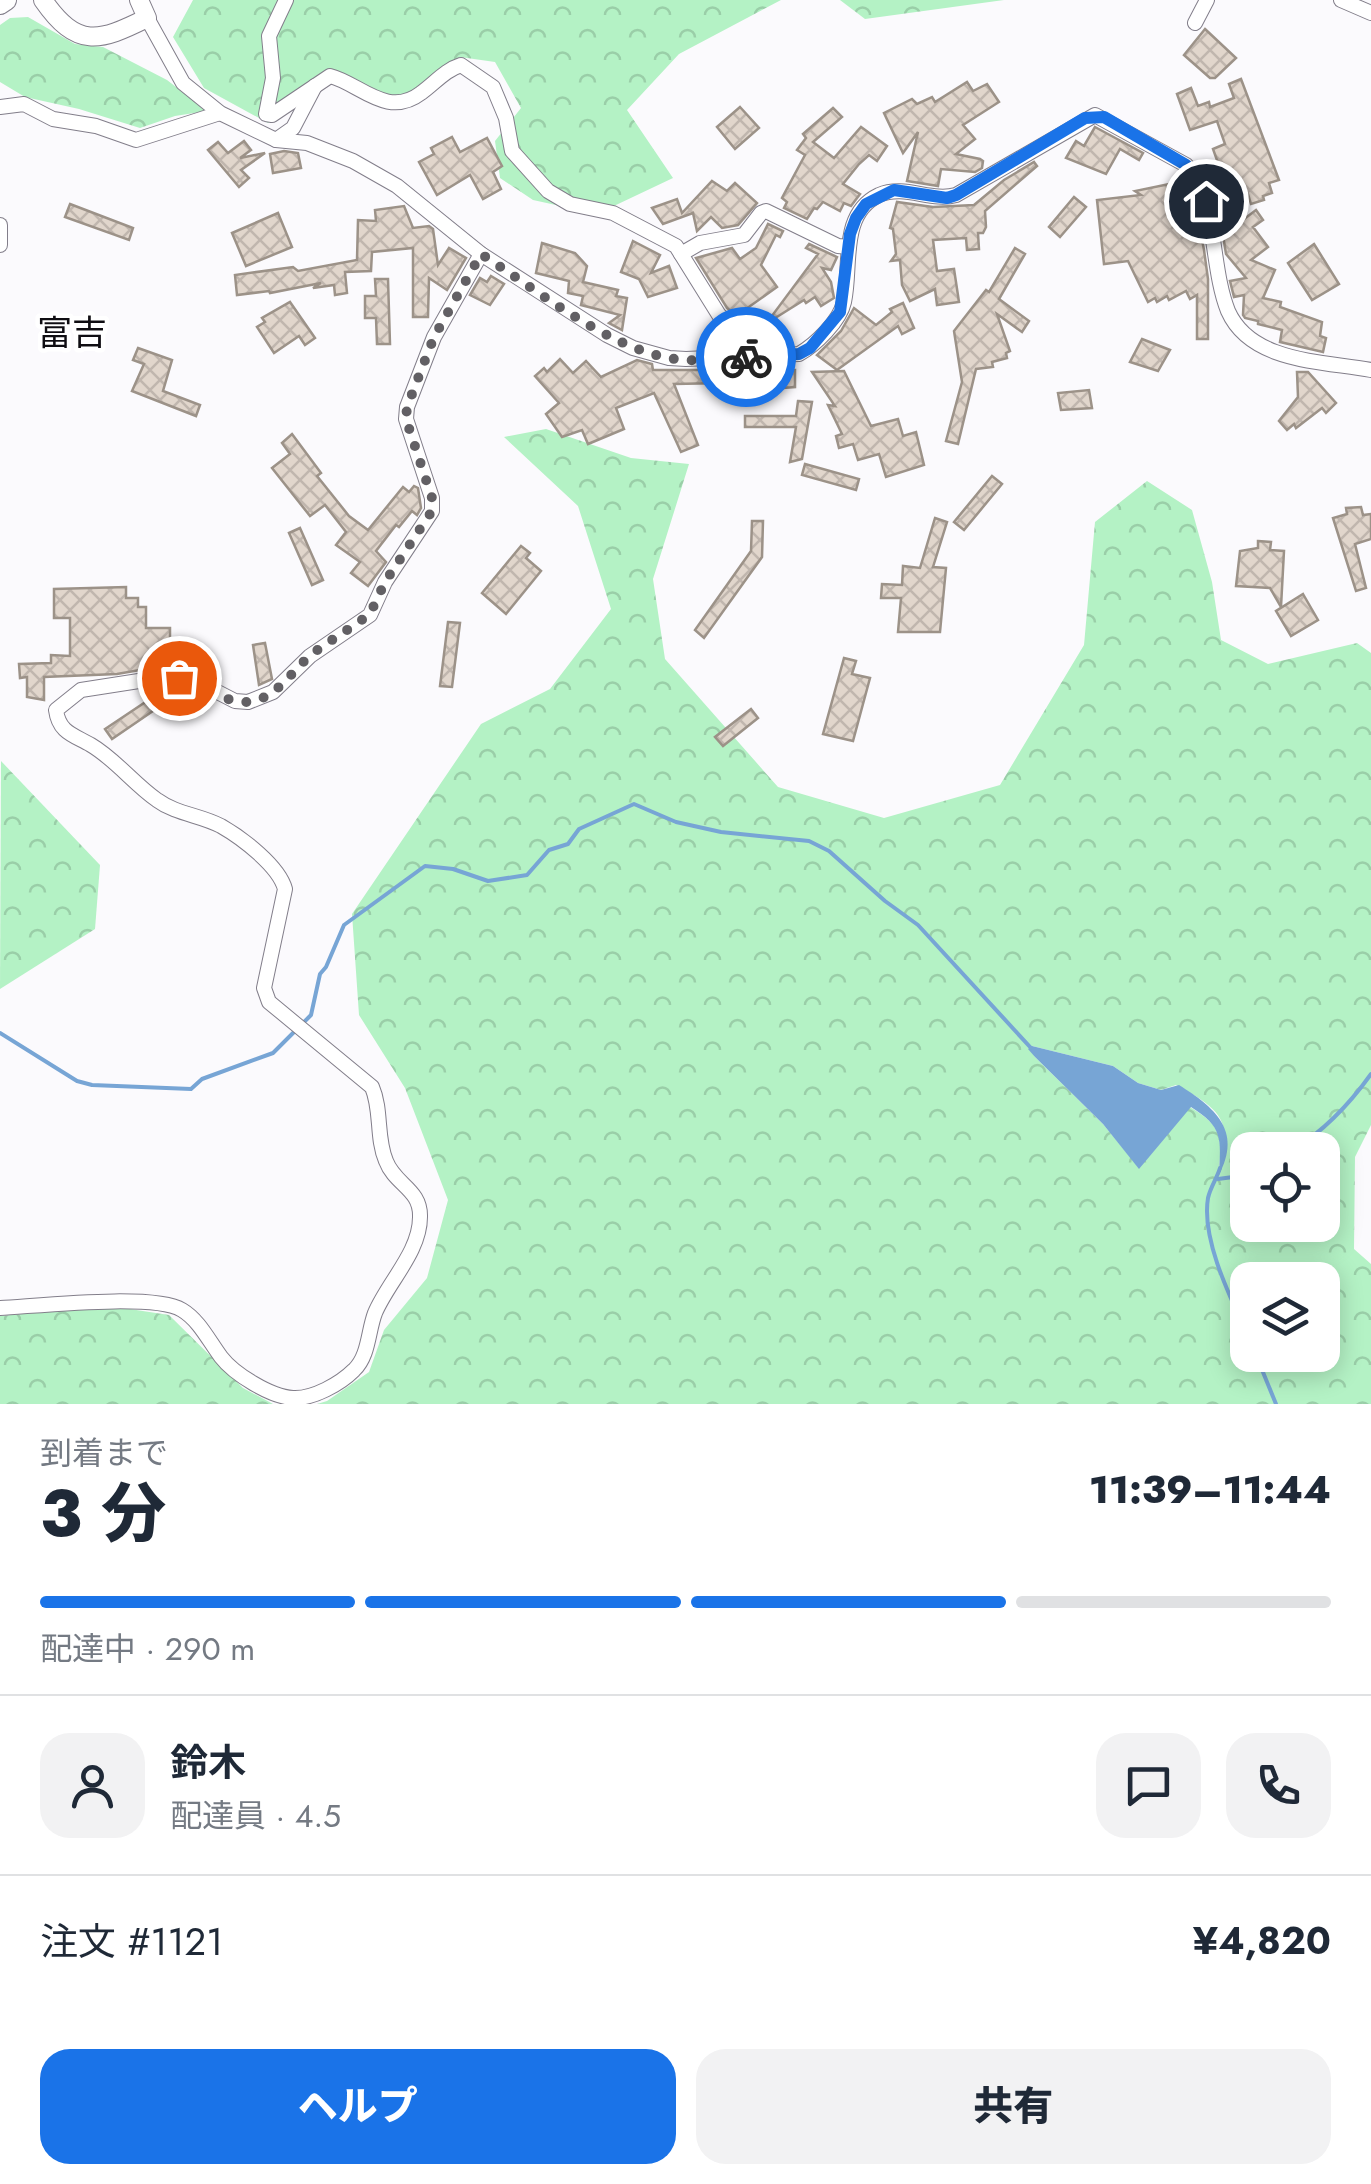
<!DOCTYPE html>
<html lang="ja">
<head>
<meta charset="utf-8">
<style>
	:root { --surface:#fff; --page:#f2f2f3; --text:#1f2937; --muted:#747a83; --line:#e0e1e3; --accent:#1a73e8 }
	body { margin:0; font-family:Jost,"Noto Sans JP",sans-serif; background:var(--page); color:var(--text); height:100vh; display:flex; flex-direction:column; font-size:38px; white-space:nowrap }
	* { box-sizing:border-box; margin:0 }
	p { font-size:32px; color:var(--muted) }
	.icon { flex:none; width:55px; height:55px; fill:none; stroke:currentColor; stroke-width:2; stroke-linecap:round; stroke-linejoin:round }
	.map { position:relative; height:1404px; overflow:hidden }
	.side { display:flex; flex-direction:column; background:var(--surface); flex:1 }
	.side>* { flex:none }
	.buttons { position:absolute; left:1230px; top:1132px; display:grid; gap:20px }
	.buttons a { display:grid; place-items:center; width:110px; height:110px; border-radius:20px; background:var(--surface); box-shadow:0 5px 25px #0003; font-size:50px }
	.pin { position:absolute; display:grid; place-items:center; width:85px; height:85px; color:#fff; margin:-42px; border:5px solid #fff; border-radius:50%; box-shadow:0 2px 10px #0007 }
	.courier { position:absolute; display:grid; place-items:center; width:100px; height:100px; margin:-50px; border:8px solid #1a73e8; border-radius:50%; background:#fff; color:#222; box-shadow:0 2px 12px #0007 }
	.head em { font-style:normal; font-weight:800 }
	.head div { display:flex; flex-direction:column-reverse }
	.head { display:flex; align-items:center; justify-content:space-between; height:170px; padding:0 40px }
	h1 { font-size:65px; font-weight:800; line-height:75px }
	.bar { display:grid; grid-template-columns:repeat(4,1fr); gap:15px 10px; align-content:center; height:120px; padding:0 40px }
	.bar i { height:12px; border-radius:8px; background:var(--line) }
	.bar .on { background:var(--accent) }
	.bar p { grid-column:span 4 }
	.line { display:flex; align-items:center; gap:25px; padding:0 40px; border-top:2px solid var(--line) }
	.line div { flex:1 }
	.round { display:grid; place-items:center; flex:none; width:105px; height:105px; border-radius:30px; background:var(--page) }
	.action { display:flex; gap:20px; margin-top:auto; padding:20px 40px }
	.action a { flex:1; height:115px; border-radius:30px; background:var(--accent); color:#fff; font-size:40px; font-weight:800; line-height:115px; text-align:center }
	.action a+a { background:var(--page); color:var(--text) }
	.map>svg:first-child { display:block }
</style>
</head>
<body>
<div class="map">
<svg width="1371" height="1404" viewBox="0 0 1371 1404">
	<defs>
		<pattern id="forest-crowns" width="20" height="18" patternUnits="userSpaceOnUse" patternTransform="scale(2.5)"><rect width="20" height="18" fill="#b4f2c5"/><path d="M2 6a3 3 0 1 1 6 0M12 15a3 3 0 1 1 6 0" fill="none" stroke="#9acea8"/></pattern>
		<pattern id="building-cross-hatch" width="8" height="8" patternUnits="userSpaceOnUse" patternTransform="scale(2.5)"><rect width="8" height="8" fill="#e1d6cc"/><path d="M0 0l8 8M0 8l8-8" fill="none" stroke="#c0b6ae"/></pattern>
	</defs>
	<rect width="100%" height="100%" fill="#fbfafd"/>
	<g fill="url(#forest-crowns)" fill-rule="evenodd">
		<path d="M193,0H781L679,54L627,110L673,178L597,214L533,200L500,178L495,141L521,108L495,62L460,57C408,108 403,102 336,80L268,123L204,88L173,37Z"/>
		<path d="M840,0H1004L865,19Z"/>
		<path d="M28,17L75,44L103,47L167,80L207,111L175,116L140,128L79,109L25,97L0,82V25L10,18Z"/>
		<path d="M546,429L631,458L689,464L653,579L665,659L778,787L884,818L1000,785L1084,645L1095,522L1147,481L1192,510L1212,582L1221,640L1268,664L1357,643L1371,653V1125L1355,1157L1354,1249L1371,1264V1404H317L327,1401L369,1372L384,1330L427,1278L448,1200L405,1088L359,1015L352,914L481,724L550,689L611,609L578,506L504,437ZM1032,1046L1113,1066L1138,1083L1161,1090L1176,1085C1219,1108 1235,1121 1219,1171C1222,1136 1222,1126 1190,1107L1139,1168L1103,1124L1035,1057L1029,1048ZM1248,1150H1322V1225H1248ZM1248,1280H1322V1355H1248Z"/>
		<path d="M1,761L100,865L95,929L0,989Z"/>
		<path d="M110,1306L169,1315L243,1388L273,1404H0V1316Z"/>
	</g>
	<path fill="#77a5d5" d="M1032,1046L1113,1066L1138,1083L1161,1090L1179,1085C1214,1107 1243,1130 1219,1175C1221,1138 1223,1127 1191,1107L1139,1169L1103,1124L1035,1057L1028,1049Z"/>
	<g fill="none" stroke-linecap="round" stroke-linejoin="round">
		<g stroke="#77a5d5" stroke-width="4">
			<path d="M0,1033L77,1081L92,1085L191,1089L202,1079L273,1053L311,1015L320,974L326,967L344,925L425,866L453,869L488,881L527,875L549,850L568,844L579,829L634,804L676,822L721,832L809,841L829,851L885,901L918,925L1031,1048"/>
			<path d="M1293,1150C1325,1130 1349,1105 1371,1074"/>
			<path d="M1220,1168C1217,1178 1210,1188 1208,1198C1201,1239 1231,1299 1248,1336"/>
			<path d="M1218,1179L1248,1175"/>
			<path d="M1256,1355L1276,1404"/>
		</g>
	</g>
	<g fill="url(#building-cross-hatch)" stroke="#9c9288" stroke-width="2.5">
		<path d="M1205,29L1236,58L1215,78H1210L1184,55Z"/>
		<path d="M1241,79L1279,180L1269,183L1272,193L1263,196L1264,200L1251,204L1248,194L1217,203L1203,168L1218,163L1213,149L1225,144L1217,121L1190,130L1177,94L1191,88L1198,106L1209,102L1210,107L1234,98L1229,84Z"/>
		<path d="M967,82L973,91L987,84L999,102L963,125L975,139L956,154L980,159L983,161L982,168L975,172L941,169L938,186L907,181L918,132L903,153L884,113L912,99L917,104L932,97L935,102Z"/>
		<path d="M740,107L759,128L735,149L717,127Z"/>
		<path d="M833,108L842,117L813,142L834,158L861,127L887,146L877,161L869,155L859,164L843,184L860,194L851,206L844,203L840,211L823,202L817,209L814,208L807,219L784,208L787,202L782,198L805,155L797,150L806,138L803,134Z"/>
		<path d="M1095,127L1143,153L1139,160L1120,149L1106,174L1066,158L1076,141L1084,146Z"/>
		<path d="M452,137L460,152L487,138L502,166L493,172L501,189L483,199L470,175L437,195L419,162L434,154L431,148Z"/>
		<path d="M244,141L251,150L240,158L265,153L241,170L249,178L239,187L208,150L218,142L228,153Z"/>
		<path d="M284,151L298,153L301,168L273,173L270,154Z"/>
		<path d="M1034,162L1037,166L985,211L986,227L983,233H978L979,249L967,250L966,238L933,240L937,271L954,269L959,302L937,305L935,289L910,301L902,285L900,260L891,261L896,254L893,229L890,228L897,202L933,207L974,205L1004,180Z"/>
		<path d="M712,181L727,191L735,183L757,203L738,225L722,228L711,217L697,231L693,213L663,224L652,208L677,199L682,213Z"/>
		<path d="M1179,182L1181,190L1190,189L1194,198L1204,250L1208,279V339H1197V295L1190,299L1186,291L1169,300L1167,296L1157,302L1155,298L1148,302L1128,261L1104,264L1097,200L1141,195L1135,191Z"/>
		<path d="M1074,197L1086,207L1060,237L1049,227Z"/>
		<path d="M70,204L133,228L129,240L65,217Z"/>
		<path d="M404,206L413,228L429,226L433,229L438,265L449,248L466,258L447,290L429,278L428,317H413V248L372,252L371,271L345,272L347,293L335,295L334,285L313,288L321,283L270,293L269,291L237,295L235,275L293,267L298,271L357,260L358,220L376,221L375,210Z"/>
		<path d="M1256,210L1263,220L1253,227L1268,247L1251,260L1275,270L1263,298L1281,302L1280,307L1322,322L1320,336L1326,338L1323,352L1280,342L1282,330L1258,324V321L1245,318L1243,315L1244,295L1234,297L1230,281L1246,278L1226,254L1223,235Z"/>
		<path d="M278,213L292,247L246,266L232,233Z"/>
		<path d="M768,224L783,231L780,237L776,235L761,265L777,287L736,316L727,308L696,258L732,248L740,259L756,248Z"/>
		<path d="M633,241L660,255L651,273L669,266L677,288L648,297L639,279L621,272Z"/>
		<path d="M542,243L575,253L587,266L583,282L618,290L616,296L627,298L622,330L609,323L620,315L581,305L583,296L568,293L569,281L536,273Z"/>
		<path d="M809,244L837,257L831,270L822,268L831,282L834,298L821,306L815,297L806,303L804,300L772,320L784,329L772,345H768L757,336L818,254L806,248Z"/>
		<path d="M1314,244L1339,284L1312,300L1288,263Z"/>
		<path d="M1015,248L1025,254L999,299L1029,321L1022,332L997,314L1010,351L1006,353L1007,358L992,362L993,367L976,369L958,444L946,441L962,382L954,331L986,290L989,292Z"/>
		<path d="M491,276L504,284L490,305L470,295L480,278L487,282Z"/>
		<path d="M375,279H388L390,344H377L376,318H365V296H376Z"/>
		<path d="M290,302L315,338L305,345L299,336L274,353L257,327L265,322L262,318Z"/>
		<path d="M903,303L914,328L902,334L898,326L837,370L817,355L841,331L854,308L876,325L892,312L890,309Z"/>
		<path d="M1142,339L1170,350L1158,371L1130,362Z"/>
		<path d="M138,348L172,360L163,391L200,405L196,416L132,391L144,364L133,360Z"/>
		<path d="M560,359L573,373L586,361L601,377L637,360L652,364L653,370H795V387L784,388V382L674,384L698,445L681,452L654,393L616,408L624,429L588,444L582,430L562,437L546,414L559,403L535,376L544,368L547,372Z"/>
		<path d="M844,371L871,426L898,419L903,436L916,432L924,465L886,477L879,454L858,460L853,444L839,448L836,436L842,434L828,405L835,406L812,372Z"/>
		<path d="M1297,372H1308L1336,403L1326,413L1322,408L1296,428L1294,424L1287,430L1279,421L1298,397Z"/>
		<path d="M1089,390L1092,408L1061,410L1058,393Z"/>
		<path d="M798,401L812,402L802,459L790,462L796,427H745V416H796Z"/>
		<path d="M292,434L321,473L317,476L349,516L368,530L403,487L409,492L414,486L418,488L421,508L417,515L412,511L399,527L396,525L376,551L386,562L368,586L351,573L360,562L336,545L346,532L325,505L310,516L272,468L290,454L282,443Z"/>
		<path d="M805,464L859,479L856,490L802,475Z"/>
		<path d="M992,476L1002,484L964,530L954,522Z"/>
		<path d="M1361,507L1363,515L1371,514V539L1355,544L1366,588L1356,591L1333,518L1347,514L1346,508Z"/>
		<path d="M935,518L947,522L933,567L946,568L940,632H898L901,598H881L882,584L902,585L903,566L920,568Z"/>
		<path d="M752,521H763L762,557L704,638L695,630L751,551Z"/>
		<path d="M300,528L323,580L312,585L289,533Z"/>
		<path d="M1258,541L1271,542L1270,550L1284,551L1281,607L1270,588L1236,586L1240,551L1258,548Z"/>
		<path d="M521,546L530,553L526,558L541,571L506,614L482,593Z"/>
		<path d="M126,587V598H138V607H146V628H170V658H189L190,670L157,667L117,674L44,677V700L27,697V677L20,678L19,664L51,663V655L70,656V618H54V589Z"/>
		<path d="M1303,594L1318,620L1291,636L1276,611Z"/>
		<path d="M448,622L460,623L452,687L440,686Z"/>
		<path d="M265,643L272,679L259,685L253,645Z"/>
		<path d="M844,658L856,661L852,674L870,678L853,741L823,734Z"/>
		<path d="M165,689L172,698L112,739L105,729Z"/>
		<path d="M751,709L758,718L723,746L715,737Z"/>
	</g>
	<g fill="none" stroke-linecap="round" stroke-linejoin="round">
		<defs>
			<g id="minor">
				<path d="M286,0L269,36L273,78L266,114L272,115L330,76C359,83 387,119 421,93C435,83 445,70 461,65L493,87L506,118L512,151L548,191L570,204L613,213L676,246L719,315L756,349L759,356"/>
				<path d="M1341,0L1371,13"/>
				<path d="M147,18L183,83L220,113L276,140L307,143L353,161L397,186L481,254L607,335L633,348L669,358L686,359L799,354C815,345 840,321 844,302C852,266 839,214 879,195C905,184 931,202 956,195L1095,115L1186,165C1204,183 1207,204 1211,228C1216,255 1218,286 1228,311C1251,363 1323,361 1371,370"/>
				<path d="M1195,23L1207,0"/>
				<path d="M0,107L24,104L53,119L96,126L136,140L220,113"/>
				<path d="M276,140L293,128L315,86"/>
				<path d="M0,225V245"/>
				<path d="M681,254L700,243L744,235L761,213L766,211L838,246L849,247"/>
				<path d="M0,1308C38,1306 154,1293 182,1310C199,1320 209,1341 221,1357C234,1374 271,1397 293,1398C313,1399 340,1384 354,1370C369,1356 368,1331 375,1313C388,1282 420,1252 420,1217C421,1189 395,1185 386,1161C376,1138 382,1110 372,1087L269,1002L264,988L285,889C279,866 242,838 221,826C200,815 176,814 157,800C134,784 115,759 91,745C74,735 59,733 56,710L81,690L158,678L196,681L235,701L248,702L273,692L310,656L370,615L385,582L432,511V498L406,419L407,407L434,337L481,254"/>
			</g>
			<path id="tertiary" d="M43,0C77,49 99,42 147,18L139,0"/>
			<path id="primary" d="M0,4L6,0"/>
		</defs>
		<use href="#minor" stroke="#827e8a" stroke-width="16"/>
		<use href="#tertiary" stroke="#827e8a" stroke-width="20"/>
		<use href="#primary" stroke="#827e8a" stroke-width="22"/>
		<use href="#minor" stroke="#fff" stroke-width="14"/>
		<use href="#tertiary" stroke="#fff" stroke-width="18"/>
		<use href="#primary" stroke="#fff" stroke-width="20"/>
	</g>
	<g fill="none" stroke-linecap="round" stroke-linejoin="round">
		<path stroke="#626064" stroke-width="10" stroke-dasharray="0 18" d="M179,678C201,682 222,702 244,702C275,702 291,671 312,654C331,640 351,628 370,614L385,582L432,511V498L406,419L407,407L434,337L481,254C534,288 607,347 669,358C693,363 721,358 746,357"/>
		<path stroke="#1a73e8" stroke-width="12" d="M746,357L799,354L810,348L840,312L850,234L856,218L866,204L894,190L947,198L956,195L1085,118L1104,117L1186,165L1202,186L1206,201"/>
	</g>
	<g text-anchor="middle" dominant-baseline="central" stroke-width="9" stroke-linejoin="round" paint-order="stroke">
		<g font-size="35" fill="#0f0d12" stroke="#fff">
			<text x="72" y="333">富吉</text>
		</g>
	</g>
</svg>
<div class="buttons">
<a><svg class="icon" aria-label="locate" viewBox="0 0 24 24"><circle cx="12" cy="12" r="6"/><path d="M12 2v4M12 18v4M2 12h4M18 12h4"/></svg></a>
<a><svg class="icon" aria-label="layers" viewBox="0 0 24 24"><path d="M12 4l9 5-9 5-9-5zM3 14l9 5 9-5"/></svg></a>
</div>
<div class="pin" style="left:179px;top:678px;background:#ea580c"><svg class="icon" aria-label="bag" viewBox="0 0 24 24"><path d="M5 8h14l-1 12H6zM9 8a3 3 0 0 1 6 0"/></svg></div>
<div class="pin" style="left:1206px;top:201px;background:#1f2937"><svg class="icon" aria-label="home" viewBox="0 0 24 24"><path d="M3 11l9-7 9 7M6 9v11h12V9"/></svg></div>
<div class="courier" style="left:746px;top:357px"><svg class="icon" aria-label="bike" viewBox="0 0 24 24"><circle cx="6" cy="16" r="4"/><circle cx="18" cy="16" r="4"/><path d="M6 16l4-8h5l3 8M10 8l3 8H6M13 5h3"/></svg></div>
</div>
<section class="side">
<div class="head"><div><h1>3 分</h1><p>到着まで</p></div><em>11:39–11:44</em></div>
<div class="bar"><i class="on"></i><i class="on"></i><i class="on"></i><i></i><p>配達中 · 290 m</p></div>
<div class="line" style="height:180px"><a class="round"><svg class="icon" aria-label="person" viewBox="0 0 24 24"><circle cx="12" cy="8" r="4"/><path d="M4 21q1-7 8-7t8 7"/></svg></a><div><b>鈴木</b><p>配達員 · 4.5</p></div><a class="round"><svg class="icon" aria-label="chat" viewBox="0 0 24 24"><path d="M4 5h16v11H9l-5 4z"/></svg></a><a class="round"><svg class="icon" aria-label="phone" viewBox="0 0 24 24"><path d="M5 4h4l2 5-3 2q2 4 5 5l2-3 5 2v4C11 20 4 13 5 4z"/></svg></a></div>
<div class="line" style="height:130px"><div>注文 #1121</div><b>¥4,820</b></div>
<div class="action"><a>ヘルプ</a><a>共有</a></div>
</section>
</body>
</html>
